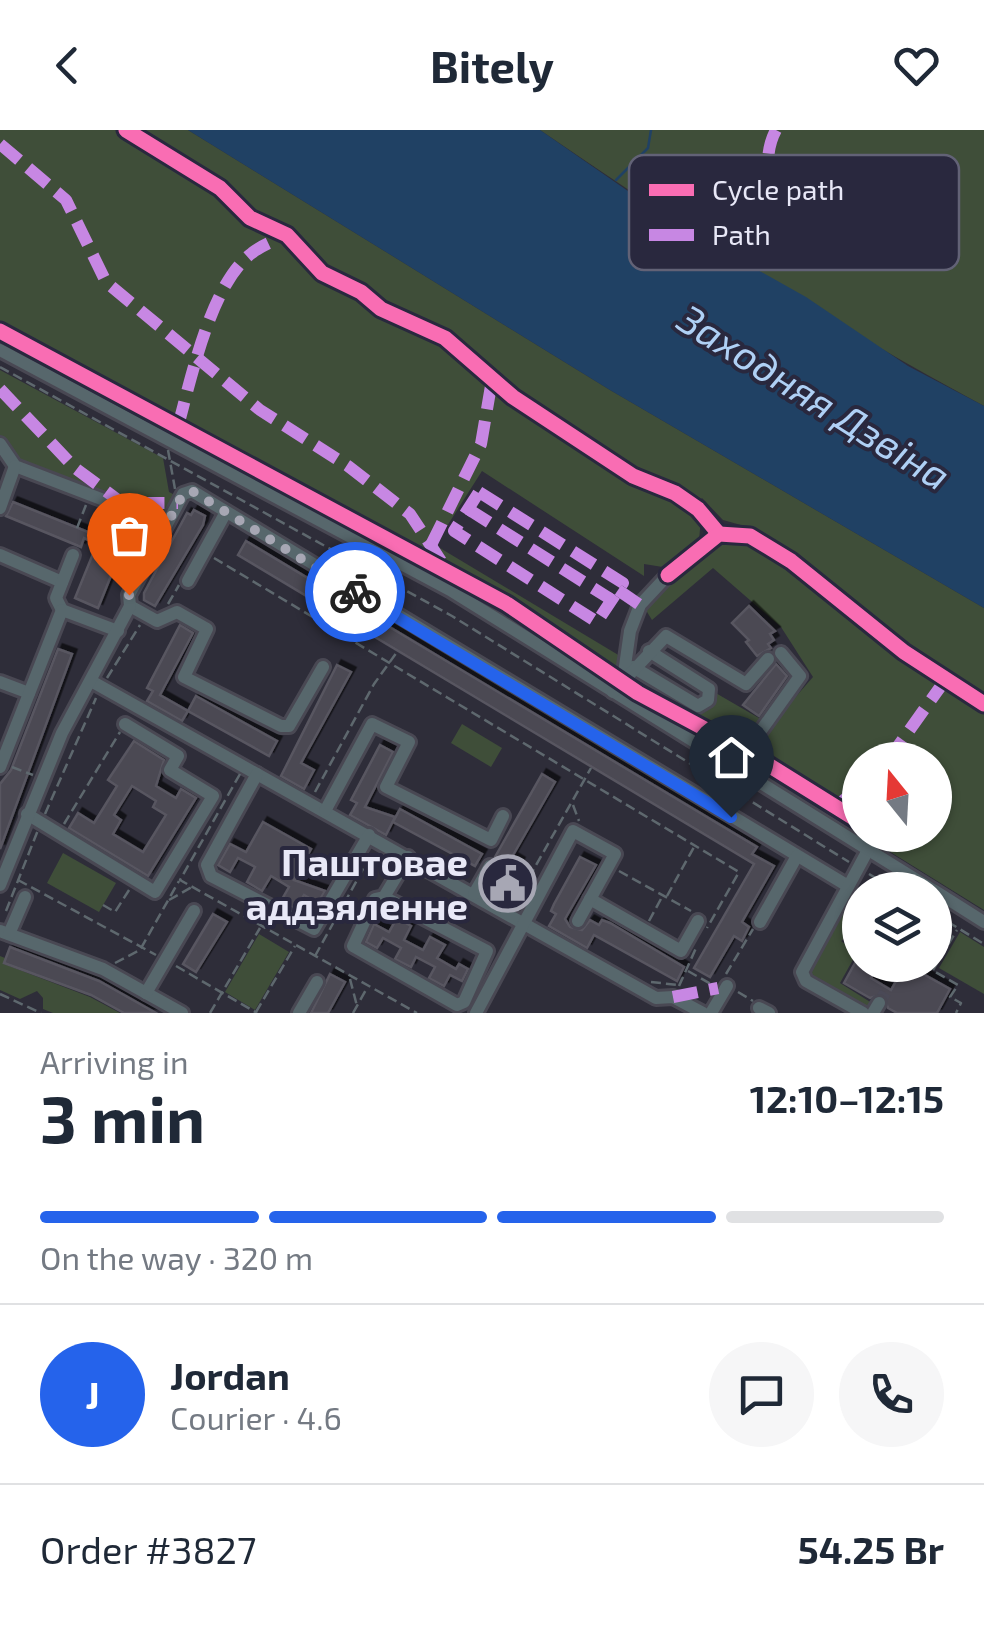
<!DOCTYPE html>
<html lang="en">
<head>
<meta charset="utf-8">
<style>
	:root { --surface:#fff; --page:#f6f6f7; --text:#1f2937; --muted:#747a83; --line:#e0e1e3; --accent:#2563eb }
	body { margin:0; font-family:"Exo 2",sans-serif; background:var(--page); color:var(--text); height:100vh; display:flex; flex-direction:column; font-size:38px; white-space:nowrap }
	* { box-sizing:border-box; margin:0 }
	p { font-size:32px; color:var(--muted) }
	.icon { flex:none; width:55px; height:55px; fill:none; stroke:currentColor; stroke-width:2; stroke-linecap:round; stroke-linejoin:round }
	.map { position:relative; height:883px; overflow:hidden }
	.details { display:flex; flex-direction:column; background:var(--surface); flex:1 }
	.details>* { flex:none }
	.needle { width:65px; rotate:342deg }
	.fabs { position:absolute; left:842px; top:612px; display:grid; gap:20px }
	.fabs a { display:grid; place-items:center; width:110px; height:110px; border-radius:50%; background:var(--surface); box-shadow:0 2px 8px #0004; font-size:50px }
	.pin { position:absolute; display:grid; place-items:center; width:85px; height:85px; color:#fff; margin:-102px -42px; border-radius:50% 50% 50% 0; rotate:-45deg; box-shadow:0 0 10px #0007 }
	.pin .icon { rotate:45deg }
	.courier { position:absolute; display:grid; place-items:center; width:100px; height:100px; margin:-50px; border:8px solid #2563eb; border-radius:50%; background:#fff; color:#222; box-shadow:0 2px 12px #0007 }
	.overview em { font-style:normal; font-weight:700 }
	.overview div { display:flex; flex-direction:column-reverse }
	.overview { display:flex; align-items:center; justify-content:space-between; height:170px; padding:0 40px }
	h1 { font-size:65px; font-weight:700; line-height:75px }
	.bar { display:grid; grid-template-columns:repeat(4,1fr); gap:15px 10px; align-content:center; height:120px; padding:0 40px }
	.bar i { height:12px; border-radius:8px; background:var(--line) }
	.bar .on { background:var(--accent) }
	.bar p { grid-column:span 4 }
	.line { display:flex; align-items:center; gap:25px; padding:0 40px; border-top:2px solid var(--line) }
	.line div { flex:1 }
	.round { display:grid; place-items:center; flex:none; width:105px; height:105px; border-radius:52px; background:var(--page) }
	header { display:flex; justify-content:space-between; align-items:center; height:130px; padding:0 40px; background:var(--surface); font-size:45px; font-weight:700 }
	.map>svg:first-child { display:block }
</style>
</head>
<body>
<header><svg class="icon" aria-label="back" viewBox="0 0 24 24"><path d="M15 5l-7 7 7 7"/></svg>Bitely<svg class="icon" aria-label="heart" viewBox="0 0 24 24"><path d="M12 20l-8-8c-3-5 5-10 8-4 3-6 11-1 8 4z"/></svg></header>
<div class="map">
<svg width="984" height="883" viewBox="0 0 984 883">
	<defs>
		<filter id="shadow"><feDropShadow dx="4.5" dy="-4.5" stdDeviation="0" flood-color="#0009"/></filter>
	</defs>
	<rect width="100%" height="100%" fill="#2e2d39"/>
	<g fill="#3f4e39">
		<path d="M0,0H188L610,260L984,478V780L863,705H935V630H860V703L637,569L647,554L695,582L703,578L714,562L771,595L813,547L781,497L713,438L652,490L644,477L652,467L660,466L675,450L672,446C690,430 710,408 735,406L741,395L723,390L702,368L693,378L701,387L699,411L669,438L644,434V446L482,341L435,415L620,526L616,544L509,472L0,198Z"/>
		<path d="M540,0H984V276C830,194 684,98 540,0Z"/>
		<path d="M0,240L163,328L169,362L175,365L150,409L134,377L17,332L0,307Z"/>
		<path d="M462,594L502,618L491,637L451,613Z"/>
		<path d="M63,723L116,753L99,782L47,753Z"/>
		<path d="M852,762L854,773L860,777V798L841,811L845,814L852,809L860,817L840,853L875,875L869,880L807,845Z"/>
		<path d="M960,802L984,817V864L939,838Z"/>
		<path d="M259,804L289,822L255,880L225,862Z"/>
		<path d="M0,826L5,828L4,834L90,867L120,883H53L43,879V868L37,861L20,869L0,860Z"/>
	</g>
	<path fill="#204164" d="M188,0H540L674,93L806,167L908,236L984,276V478L610,260Z"/>
	<g fill="none" stroke-linecap="round" stroke-linejoin="round">
		<path stroke="#204164" stroke-width="2.5" d="M616,50L648,18L651,0"/>
	</g>
	<g fill="#4b4953" stroke="#585661" stroke-width="2.5" fill-rule="evenodd" filter="url(#shadow)">
		<path d="M13,372L123,416L98,478L75,468L97,414L84,408L81,417L6,386Z"/>
		<path d="M194,380L205,386L203,395L155,476L144,470V463L187,383L191,385Z"/>
		<path d="M246,411L757,717L752,724L774,736L742,792L749,797L742,811L734,806L710,847L694,838L754,734L238,425Z"/>
		<path d="M749,476L775,501L770,504L774,510L768,514L771,518L757,526L746,512L749,510L732,493Z"/>
		<path d="M180,495L193,503L160,565L188,581L182,591L147,571L153,561L147,558Z"/>
		<path d="M58,519L72,524L0,719V654L11,640Z"/>
		<path d="M776,534L787,546L759,586L743,575Z"/>
		<path d="M337,535L351,542L301,633L314,640L304,659L281,646Z"/>
		<path d="M196,566L277,611L269,626L188,581Z"/>
		<path d="M134,611L164,630L156,656L176,668L181,659L196,668L148,746L69,698L78,683L94,693L117,656L108,650ZM132,656L156,671L153,677L166,685L143,722L113,704L121,690L114,685Z"/>
		<path d="M380,615L393,622L365,677L395,687L386,705L350,685L357,673L351,670Z"/>
		<path d="M542,644L555,652L512,727L520,732L513,744L521,748L507,773L487,762L501,731L495,727Z"/>
		<path d="M400,679L482,724L475,736L393,692Z"/>
		<path d="M263,692L311,719L294,750L325,761L318,773L304,765L296,779L281,771L289,757L271,746L262,761L247,752L255,737L238,728L230,742L218,735L230,714L246,722Z"/>
		<path d="M580,727L596,735L565,789L570,797L582,800L590,790L599,795L602,790L610,793L684,837L677,851L594,805L587,818L549,796L556,784L551,781L554,774Z"/>
		<path d="M213,784L227,792L196,842L183,834Z"/>
		<path d="M397,788L411,796L404,810L423,820L430,807L445,815L437,828L456,839L459,834L468,839L462,851L450,845L444,856L429,848L435,837L416,827L411,837L395,829L401,818L383,808L377,818L366,812L374,794L389,802Z"/>
		<path d="M10,817L99,851L156,883H124L91,865L4,833Z"/>
		<path d="M860,824V835H878L871,848L891,860L900,844L883,835H907L950,859L937,883H897L888,878L883,864L870,868L844,853Z"/>
		<path d="M330,844L345,852L328,883H311Z"/>
	</g>
	<g fill="none" stroke-linecap="round" stroke-linejoin="round">
		<path stroke="#4a4956" stroke-width="12" stroke-dasharray="12 6" stroke-linecap="butt" d="M879,873L888,858"/>
		<defs>
			<g id="minor">
				<path d="M0,220L450,460L933,760"/>
				<path d="M0,314L15,336L130,380L152,420"/>
				<path d="M0,378L15,336"/>
				<path d="M0,425L62,452"/>
				<path d="M188,451L226,382"/>
				<path d="M130,476L157,491L177,482L207,499L184,547L281,596H289L323,537"/>
				<path d="M62,480L56,468L73,425"/>
				<path d="M633,537L698,576L708,570L709,559L649,521"/>
				<path d="M624,543L630,501L640,475L668,445"/>
				<path d="M91,551L656,868L673,867L703,883"/>
				<path d="M0,552L29,563"/>
				<path d="M613,562L666,506L746,554L768,529"/>
				<path d="M0,637L62,480L118,501"/>
				<path d="M735,637L800,546L781,523"/>
				<path d="M257,644L207,735L211,746L314,799L369,705"/>
				<path d="M325,681L372,594L409,612L386,657L491,710L503,686"/>
				<path d="M27,684L155,762L213,666L170,640L178,626L125,594"/>
				<path d="M0,755L62,603L130,476L129,465L183,364L192,361L848,756"/>
				<path d="M935,761L984,792"/>
				<path d="M474,764L490,736"/>
				<path d="M384,767L487,821L464,872L457,875L353,816L375,769L384,767L408,727"/>
				<path d="M590,769L681,821L698,791"/>
				<path d="M760,792L797,726"/>
				<path d="M0,801L103,839L182,883"/>
				<path d="M9,804L25,767"/>
				<path d="M146,863L194,781"/>
				<path d="M759,878L769,883"/>
				<path d="M299,883L317,852"/>
				<path d="M476,883L573,701L615,724L578,791"/>
				<path d="M711,883L727,856"/>
				<path d="M863,883L806,851L802,842L868,720"/>
				<path d="M873,883L879,873"/>
			</g>
		</defs>
		<use href="#minor" stroke="#494853" stroke-width="18"/>
		<g stroke="#5e686e" stroke-width="2.5" stroke-dasharray="10 5" stroke-linecap="butt">
			<path d="M0,237L452,486L849,732"/>
			<path d="M168,320L175,359"/>
			<path d="M77,398L86,375"/>
			<path d="M214,428L739,742L707,798"/>
			<path d="M168,474L179,455"/>
			<path d="M107,548L140,495"/>
			<path d="M12,637L33,645"/>
			<path d="M240,644L180,750L417,883"/>
			<path d="M315,662L374,554L397,522"/>
			<path d="M573,675L579,691"/>
			<path d="M45,684L96,568"/>
			<path d="M64,694L120,602"/>
			<path d="M619,741L691,781"/>
			<path d="M869,744L896,760"/>
			<path d="M18,750L156,825"/>
			<path d="M667,766L694,717"/>
			<path d="M169,770L192,757"/>
			<path d="M514,774L591,638"/>
			<path d="M103,775L115,782L131,757"/>
			<path d="M6,781L38,700"/>
			<path d="M935,784L984,814"/>
			<path d="M649,791L662,767"/>
			<path d="M935,801L950,809"/>
			<path d="M935,803L942,790"/>
			<path d="M315,826L372,723"/>
			<path d="M115,833L140,820L179,751"/>
			<path d="M923,835L958,855L950,867L961,873L956,883"/>
			<path d="M176,836L257,883"/>
			<path d="M933,840L957,800"/>
			<path d="M688,841L716,857"/>
			<path d="M726,844L753,799"/>
			<path d="M350,849L357,876"/>
			<path d="M651,852L678,855"/>
			<path d="M679,856L696,818"/>
			<path d="M738,862L753,871"/>
			<path d="M0,864L41,883"/>
			<path d="M256,882L295,816"/>
			<path d="M210,883L260,798"/>
			<path d="M353,883L367,858"/>
		</g>
		<use href="#minor" stroke="#57676c" stroke-width="12"/>
		<g stroke="#c787e3" stroke-width="12" stroke-dasharray="25 12" stroke-linecap="butt">
			<path d="M776,0C757,35 775,83 800,113C807,122 824,128 834,134"/>
			<path d="M0,14L66,70L106,152L260,280L348,336L410,384L445,437"/>
			<path d="M0,259L75,338L122,373H178"/>
			<path d="M178,296C191,249 211,153 252,123C262,115 276,110 287,105"/>
			<path d="M479,362L623,453L597,492L454,401Z"/>
			<path d="M468,379L612,470"/>
			<path d="M431,415L481,314L492,250"/>
			<path d="M618,460L640,475"/>
			<path d="M888,630L946,549"/>
			<path d="M836,677L860,656"/>
			<path d="M673,867L718,858"/>
		</g>
		<defs>
			<g id="cycleway">
				<path d="M126,0L220,58L250,88L287,105L322,143L361,162L381,179L445,208L513,267L633,346L675,363L698,379L719,404"/>
				<path d="M0,201L507,474L638,563L746,621L860,692"/>
				<path d="M668,445L719,404L750,406L791,431L904,522L984,574"/>
			</g>
		</defs>
		<use href="#cycleway" stroke="#29283e" stroke-width="21"/>
		<use href="#cycleway" stroke="#f96db3" stroke-width="15"/>
	</g>
	<g fill="none" stroke-linecap="round" stroke-linejoin="round">
		<path stroke="#a7a7b4" stroke-width="10" stroke-dasharray="0 18" d="M129,465L183,364L192,361L355,462"/>
		<path stroke="#2563eb" stroke-width="12" d="M355,462L731,687"/>
	</g>
	<defs>
		<symbol id="civic-ring" viewBox="-11 -11 22 22"><circle r="9.5" fill="#29283e" stroke="#a7a7b4" stroke-width="1.5"/><path d="M-.6-6.5H3V-4.5H.6V-3L4-1V1h2V6H-6V1h2V-1L-.6-3ZM-1.2 2.5V6h2.4V2.5Z" fill="#a7a7b4"/></symbol>
	</defs>
	<g fill-rule="evenodd">
		<use href="#civic-ring" x="476" y="722" width="63" height="63"/>
	</g>
	<g text-anchor="middle" dominant-baseline="central" stroke-width="8" stroke-linejoin="round" paint-order="stroke">
		<g font-size="38" font-weight="bold" fill="#e8e8f7" stroke="#29283e" text-anchor="end">
			<text x="468" y="731">Паштовае<tspan x="468" dy="44">аддзяленне</tspan></text>
		</g>
		<g font-size="40" font-style="italic" fill="#afd0f5" stroke="#29283e">
			<text transform="translate(815 266) rotate(32)">Заходняя Дзвіна</text>
		</g>
	</g>
	<rect x="629" y="25" width="330" height="115" rx="15" fill="#29283e" stroke="#626276" stroke-width="2.5"/>
	<rect x="649" y="54" width="45" height="12" fill="#f96db3"/>
	<rect x="649" y="99" width="45" height="12" fill="#c787e3"/>
	<g font-size="28" fill="#e8e8f7">
		<text x="712" y="70">Cycle path</text>
		<text x="712" y="115">Path</text>
	</g>
</svg>
<div class="fabs">
<a><svg class="needle" viewBox="-14 -14 28 28"><path d="M0-13l5 13h-10z" fill="#e53935"/><path d="M0 13l5-13h-10z" fill="#747a83"/></svg></a>
<a><svg class="icon" aria-label="layers" viewBox="0 0 24 24"><path d="M12 4l9 5-9 5-9-5zM3 14l9 5 9-5"/></svg></a>
</div>
<div class="pin" style="left:129px;top:465px;background:#ea580c"><svg class="icon" aria-label="bag" viewBox="0 0 24 24"><path d="M5 8h14l-1 12H6zM9 8a3 3 0 0 1 6 0"/></svg></div>
<div class="pin" style="left:731px;top:687px;background:#1f2937"><svg class="icon" aria-label="home" viewBox="0 0 24 24"><path d="M3 11l9-7 9 7M6 9v11h12V9"/></svg></div>
<div class="courier" style="left:355px;top:462px"><svg class="icon" aria-label="bike" viewBox="0 0 24 24"><circle cx="6" cy="16" r="4"/><circle cx="18" cy="16" r="4"/><path d="M6 16l4-8h5l3 8M10 8l3 8H6M13 5h3"/></svg></div>
</div>
<section class="details">
<div class="overview"><div><h1>3 min</h1><p>Arriving in</p></div><em>12:10–12:15</em></div>
<div class="bar"><i class="on"></i><i class="on"></i><i class="on"></i><i></i><p>On the way · 320 m</p></div>
<div class="line" style="height:180px"><b class="round" style="background:var(--accent);color:#fff">J</b><div><b>Jordan</b><p>Courier · 4.6</p></div><a class="round"><svg class="icon" aria-label="chat" viewBox="0 0 24 24"><path d="M4 5h16v11H9l-5 4z"/></svg></a><a class="round"><svg class="icon" aria-label="phone" viewBox="0 0 24 24"><path d="M5 4h4l2 5-3 2q2 4 5 5l2-3 5 2v4C11 20 4 13 5 4z"/></svg></a></div>
<div class="line" style="height:130px"><div>Order #3827</div><b>54.25 Br</b></div>
</section>
</body>
</html>
